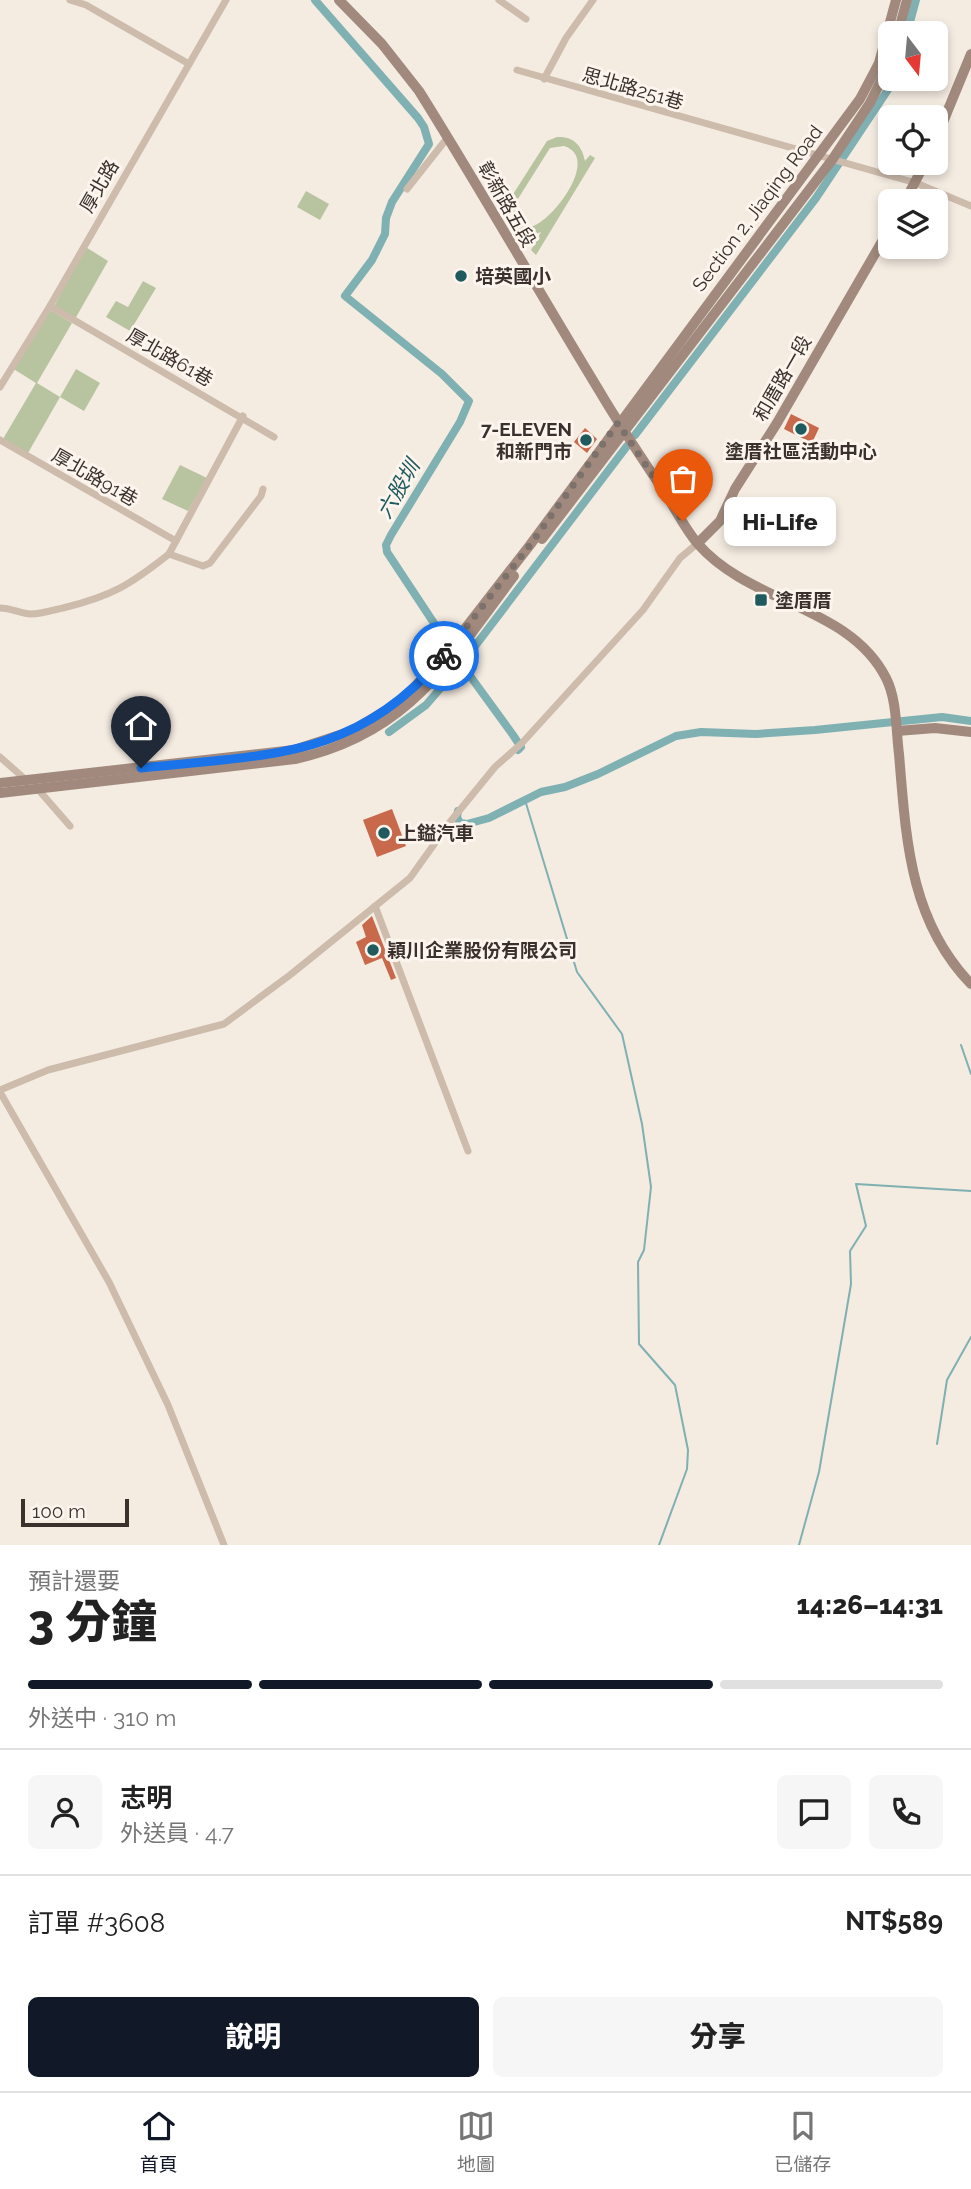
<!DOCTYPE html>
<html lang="zh-TW">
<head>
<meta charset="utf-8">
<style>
	:root { --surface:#fff; --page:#f6f6f6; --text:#222; --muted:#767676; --line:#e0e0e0; --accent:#111827 }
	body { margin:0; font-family:Raleway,"Noto Sans TC",sans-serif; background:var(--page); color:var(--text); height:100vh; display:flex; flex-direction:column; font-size:26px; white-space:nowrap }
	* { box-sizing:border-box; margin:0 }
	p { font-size:23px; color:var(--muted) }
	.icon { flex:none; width:38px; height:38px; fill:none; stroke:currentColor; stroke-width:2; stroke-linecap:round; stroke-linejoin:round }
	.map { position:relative; height:1545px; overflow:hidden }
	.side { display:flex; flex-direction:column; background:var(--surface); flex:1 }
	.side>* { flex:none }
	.needle { width:46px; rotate:164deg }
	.fabs { position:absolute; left:878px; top:21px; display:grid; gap:14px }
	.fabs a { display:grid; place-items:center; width:70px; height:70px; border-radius:10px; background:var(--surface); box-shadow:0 4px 10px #0003; font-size:35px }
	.scale { position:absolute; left:21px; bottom:18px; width:108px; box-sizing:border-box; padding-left:7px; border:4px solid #3b302b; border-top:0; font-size:19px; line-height:24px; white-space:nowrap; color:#3b302b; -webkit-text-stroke:5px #fbf5ee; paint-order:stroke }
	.pin { position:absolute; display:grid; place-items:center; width:60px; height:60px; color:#fff; margin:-72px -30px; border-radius:50% 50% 50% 0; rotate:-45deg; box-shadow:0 0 7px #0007 }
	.pin .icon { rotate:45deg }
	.courier { position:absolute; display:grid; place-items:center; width:70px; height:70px; margin:-35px; border:5px solid #1a73e8; border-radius:50%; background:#fff; color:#222; box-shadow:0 2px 9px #0007 }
	.bubble { position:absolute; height:49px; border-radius:10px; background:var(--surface); box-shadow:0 4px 10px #0003; font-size:23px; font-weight:800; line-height:49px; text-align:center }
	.summary em { font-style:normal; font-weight:800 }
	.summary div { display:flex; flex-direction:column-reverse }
	.summary { display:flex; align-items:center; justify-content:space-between; height:119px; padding:0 28px }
	h1 { font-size:46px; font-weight:800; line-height:52px }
	.bar { display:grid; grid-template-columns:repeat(4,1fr); gap:10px 7px; align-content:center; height:84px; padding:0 28px }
	.bar i { height:9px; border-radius:5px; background:var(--line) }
	.bar .current { background:var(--accent) }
	.bar p { grid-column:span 4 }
	.line { display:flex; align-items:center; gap:18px; padding:0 28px; border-top:2px solid var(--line) }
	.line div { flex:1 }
	.round { display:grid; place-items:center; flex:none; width:74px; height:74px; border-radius:10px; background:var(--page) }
	.action { display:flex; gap:14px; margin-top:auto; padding:14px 28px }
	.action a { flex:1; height:80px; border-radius:10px; background:var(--accent); color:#fff; font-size:28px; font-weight:800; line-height:80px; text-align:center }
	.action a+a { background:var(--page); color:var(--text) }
	.tabs { display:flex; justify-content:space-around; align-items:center; height:98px; border-top:2px solid var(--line); background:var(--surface); font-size:19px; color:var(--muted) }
	.tabs a { display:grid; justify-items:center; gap:4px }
	.tabs .current { color:var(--accent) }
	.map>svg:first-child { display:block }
</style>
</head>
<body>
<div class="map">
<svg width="971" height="1545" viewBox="0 0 971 1545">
	<rect width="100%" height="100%" fill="#f4ebe1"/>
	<g fill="#b8c4a0" fill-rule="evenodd">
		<path d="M557,137C574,136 582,146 585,161L590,155L595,158L536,255L531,250L541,232L535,234L520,229L510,211V199L547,141ZM564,146C603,158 548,227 529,227L517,216L516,202L550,148Z"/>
		<path d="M306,191L329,204L320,220L297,207Z"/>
		<path d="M84,246L108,261L75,319L54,307Z"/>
		<path d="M143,281L156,288L130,331L106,317L116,301L128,307Z"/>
		<path d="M52,311L72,323L37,383L60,397L76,369L100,383L84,411L60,397L28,453L3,439L36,383L12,368L47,312Z"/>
		<path d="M180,465L207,478L188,511L162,499Z"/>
	</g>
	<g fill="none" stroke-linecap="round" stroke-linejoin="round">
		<g stroke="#7fb0b2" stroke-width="2">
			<path d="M525,800L577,972L622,1034L642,1124L651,1187L644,1250L638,1262L639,1344L675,1385L688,1450L687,1469L659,1545"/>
			<path d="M961,1045L971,1074"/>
			<path d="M937,1444L947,1380L971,1337"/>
			<path d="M799,1545L819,1472L851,1284L850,1251L866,1226L856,1184L971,1191"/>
		</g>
		<g stroke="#7fb0b2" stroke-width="8">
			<path d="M315,0L418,118L424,127L429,144L392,202L386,218L385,234L372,260L345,296L442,374L469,401L460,422L391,535L386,545L387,552L457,658L513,735L521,747L518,750"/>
			<path d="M907,33L916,0"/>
			<path d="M635,435L816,198L895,79"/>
			<path d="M469,654L627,446"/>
			<path d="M389,732L426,705L451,676"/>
			<path d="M458,811L457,817L460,823L467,824L489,818L541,792L565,787L598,774L676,736L701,732L756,734L815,730L942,717L971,721"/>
		</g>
	</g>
	<g fill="#c8694b">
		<path d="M791,414L819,428L812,443L784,429Z"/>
		<path d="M585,428L597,439L587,453L574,442Z"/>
		<path d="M392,809L406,846L377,857L363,820Z"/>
		<path d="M372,916L396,978L391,980L382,958L365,965L356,942L366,937L362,925Z"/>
	</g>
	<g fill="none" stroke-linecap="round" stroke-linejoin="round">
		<g stroke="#cdbbac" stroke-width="7">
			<path d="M70,0L86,5L189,64"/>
			<path d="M499,0L526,19"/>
			<path d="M517,70L916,183L971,206"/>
			<path d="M544,79L566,38L593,0"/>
			<path d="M407,189L448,137"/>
			<path d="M50,306L274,437"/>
			<path d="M0,387L50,306L226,0"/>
			<path d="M0,440L176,541"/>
			<path d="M169,554L203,566L210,563L261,496L263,489"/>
			<path d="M0,608C12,608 21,614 31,614C42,614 53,610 63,608C112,596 130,585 169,554L243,416"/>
			<path d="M428,641L443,657"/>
			<path d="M0,757L26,780"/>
			<path d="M36,787L70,826"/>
			<path d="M375,906L468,1151"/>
			<path d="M0,1090L48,1070L224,1024L290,975L410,878L450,822L495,767L522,743L643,610L680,558L698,543"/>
			<path d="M0,1092L109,1282L168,1405L224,1545"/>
		</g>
		<g stroke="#a18a7d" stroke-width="10">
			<path d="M339,0L382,44L419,91C481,190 539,292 600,392C620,426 643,460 665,493C676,510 685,529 698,544C750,604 850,606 886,678C897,699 896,731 899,754C906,837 909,920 971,984"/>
			<path d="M898,33L907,0"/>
			<path d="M936,139L971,54"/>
			<path d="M905,201L925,163"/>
			<path d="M542,539L832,160L870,103L891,60"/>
			<path d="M698,543L720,521L735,489L777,423L891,226"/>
			<path d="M897,731L935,728L971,732"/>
			<path d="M0,783L294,750L352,731L401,701L443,657L530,545L860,99L879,63L896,0"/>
			<path d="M0,793L295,759C409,734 448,663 514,576"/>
		</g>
	</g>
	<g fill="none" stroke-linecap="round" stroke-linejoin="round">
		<path stroke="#7c716b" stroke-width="7" stroke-dasharray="0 12.6" d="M444,656L530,545L618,423L683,521"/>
		<path stroke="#1a73e8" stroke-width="9" d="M141,768C267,754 354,761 444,656"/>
	</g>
	<g fill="#1f5a5e" stroke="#fbf5ee" stroke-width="2.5">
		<circle cx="461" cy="276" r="7"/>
		<circle cx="801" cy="429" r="7"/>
		<circle cx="586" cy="440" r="7"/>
		<rect x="754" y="593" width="14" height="14" rx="3.5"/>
		<circle cx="384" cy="833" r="7"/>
		<circle cx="373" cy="950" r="7"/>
	</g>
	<g text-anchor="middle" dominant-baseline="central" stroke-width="6" stroke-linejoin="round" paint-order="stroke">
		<g font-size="19" fill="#3b302b" stroke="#fbf5ee">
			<text transform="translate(633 88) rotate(16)">思北路251巷</text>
			<text transform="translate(99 186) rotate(-60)">厚北路</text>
			<text transform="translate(507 204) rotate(60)">彰新路五段</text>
			<text transform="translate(757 208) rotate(-53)">Section 2, Jiaqing Road</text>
			<text transform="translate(170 357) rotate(30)">厚北路61巷</text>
			<text transform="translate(782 378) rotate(-60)">和厝路一段</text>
			<text transform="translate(95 477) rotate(30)">厚北路91巷</text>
		</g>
		<g font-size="19" font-weight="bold" fill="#3b302b" stroke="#fbf5ee" text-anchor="start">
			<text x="475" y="276">培英國小</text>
			<text x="572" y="429" text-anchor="end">7-ELEVEN<tspan x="572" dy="22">和新門市</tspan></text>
			<text x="801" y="451" text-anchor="middle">塗厝社區活動中心</text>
			<text x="775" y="600">塗厝厝</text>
			<text x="398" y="833">上鎰汽車</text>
			<text x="387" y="950">穎川企業股份有限公司</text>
		</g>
		<g font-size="21" font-style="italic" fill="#1f5a5e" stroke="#fbf5ee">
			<text transform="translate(398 489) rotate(-60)">六股圳</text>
		</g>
	</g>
</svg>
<div class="fabs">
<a><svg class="needle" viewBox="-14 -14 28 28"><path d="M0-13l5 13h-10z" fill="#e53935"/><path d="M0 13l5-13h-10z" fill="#767676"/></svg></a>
<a><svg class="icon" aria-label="locate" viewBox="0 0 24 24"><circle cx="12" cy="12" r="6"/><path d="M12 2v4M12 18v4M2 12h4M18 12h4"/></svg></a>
<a><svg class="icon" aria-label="layers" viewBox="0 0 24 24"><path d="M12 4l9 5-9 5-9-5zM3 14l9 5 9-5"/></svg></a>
</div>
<div class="scale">100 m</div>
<div class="pin" style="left:683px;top:521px;background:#ea580c"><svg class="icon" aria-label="bag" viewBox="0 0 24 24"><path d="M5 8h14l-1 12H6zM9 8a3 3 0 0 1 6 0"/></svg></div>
<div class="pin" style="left:141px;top:768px;background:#1f2937"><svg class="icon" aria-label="home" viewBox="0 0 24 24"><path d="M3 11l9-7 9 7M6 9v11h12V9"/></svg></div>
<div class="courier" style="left:444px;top:656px"><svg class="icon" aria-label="bike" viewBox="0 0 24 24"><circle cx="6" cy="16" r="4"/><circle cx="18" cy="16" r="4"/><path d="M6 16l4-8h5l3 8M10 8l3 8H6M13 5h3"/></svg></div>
<div class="bubble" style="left:724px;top:497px;width:112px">Hi-Life</div>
</div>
<section class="side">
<div class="summary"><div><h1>3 分鐘</h1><p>預計還要</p></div><em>14:26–14:31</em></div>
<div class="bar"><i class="current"></i><i class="current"></i><i class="current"></i><i></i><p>外送中 · 310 m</p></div>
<div class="line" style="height:126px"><a class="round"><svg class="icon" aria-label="person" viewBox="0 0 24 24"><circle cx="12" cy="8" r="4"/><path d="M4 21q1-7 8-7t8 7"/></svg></a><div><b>志明</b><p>外送員 · 4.7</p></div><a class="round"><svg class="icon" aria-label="chat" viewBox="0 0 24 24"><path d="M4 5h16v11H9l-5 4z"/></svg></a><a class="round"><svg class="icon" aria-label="phone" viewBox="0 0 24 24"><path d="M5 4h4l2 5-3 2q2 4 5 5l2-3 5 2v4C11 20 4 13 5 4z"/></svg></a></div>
<div class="line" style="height:91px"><div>訂單 #3608</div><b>NT$589</b></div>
<div class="action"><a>說明</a><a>分享</a></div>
</section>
<nav class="tabs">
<a class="current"><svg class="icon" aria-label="home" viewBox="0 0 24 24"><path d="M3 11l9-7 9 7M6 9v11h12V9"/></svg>首頁</a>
<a><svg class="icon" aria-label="map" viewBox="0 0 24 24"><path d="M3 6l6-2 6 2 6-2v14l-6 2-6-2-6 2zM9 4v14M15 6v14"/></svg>地圖</a>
<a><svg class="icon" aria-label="saved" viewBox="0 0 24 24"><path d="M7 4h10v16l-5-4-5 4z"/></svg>已儲存</a>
</nav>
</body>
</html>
